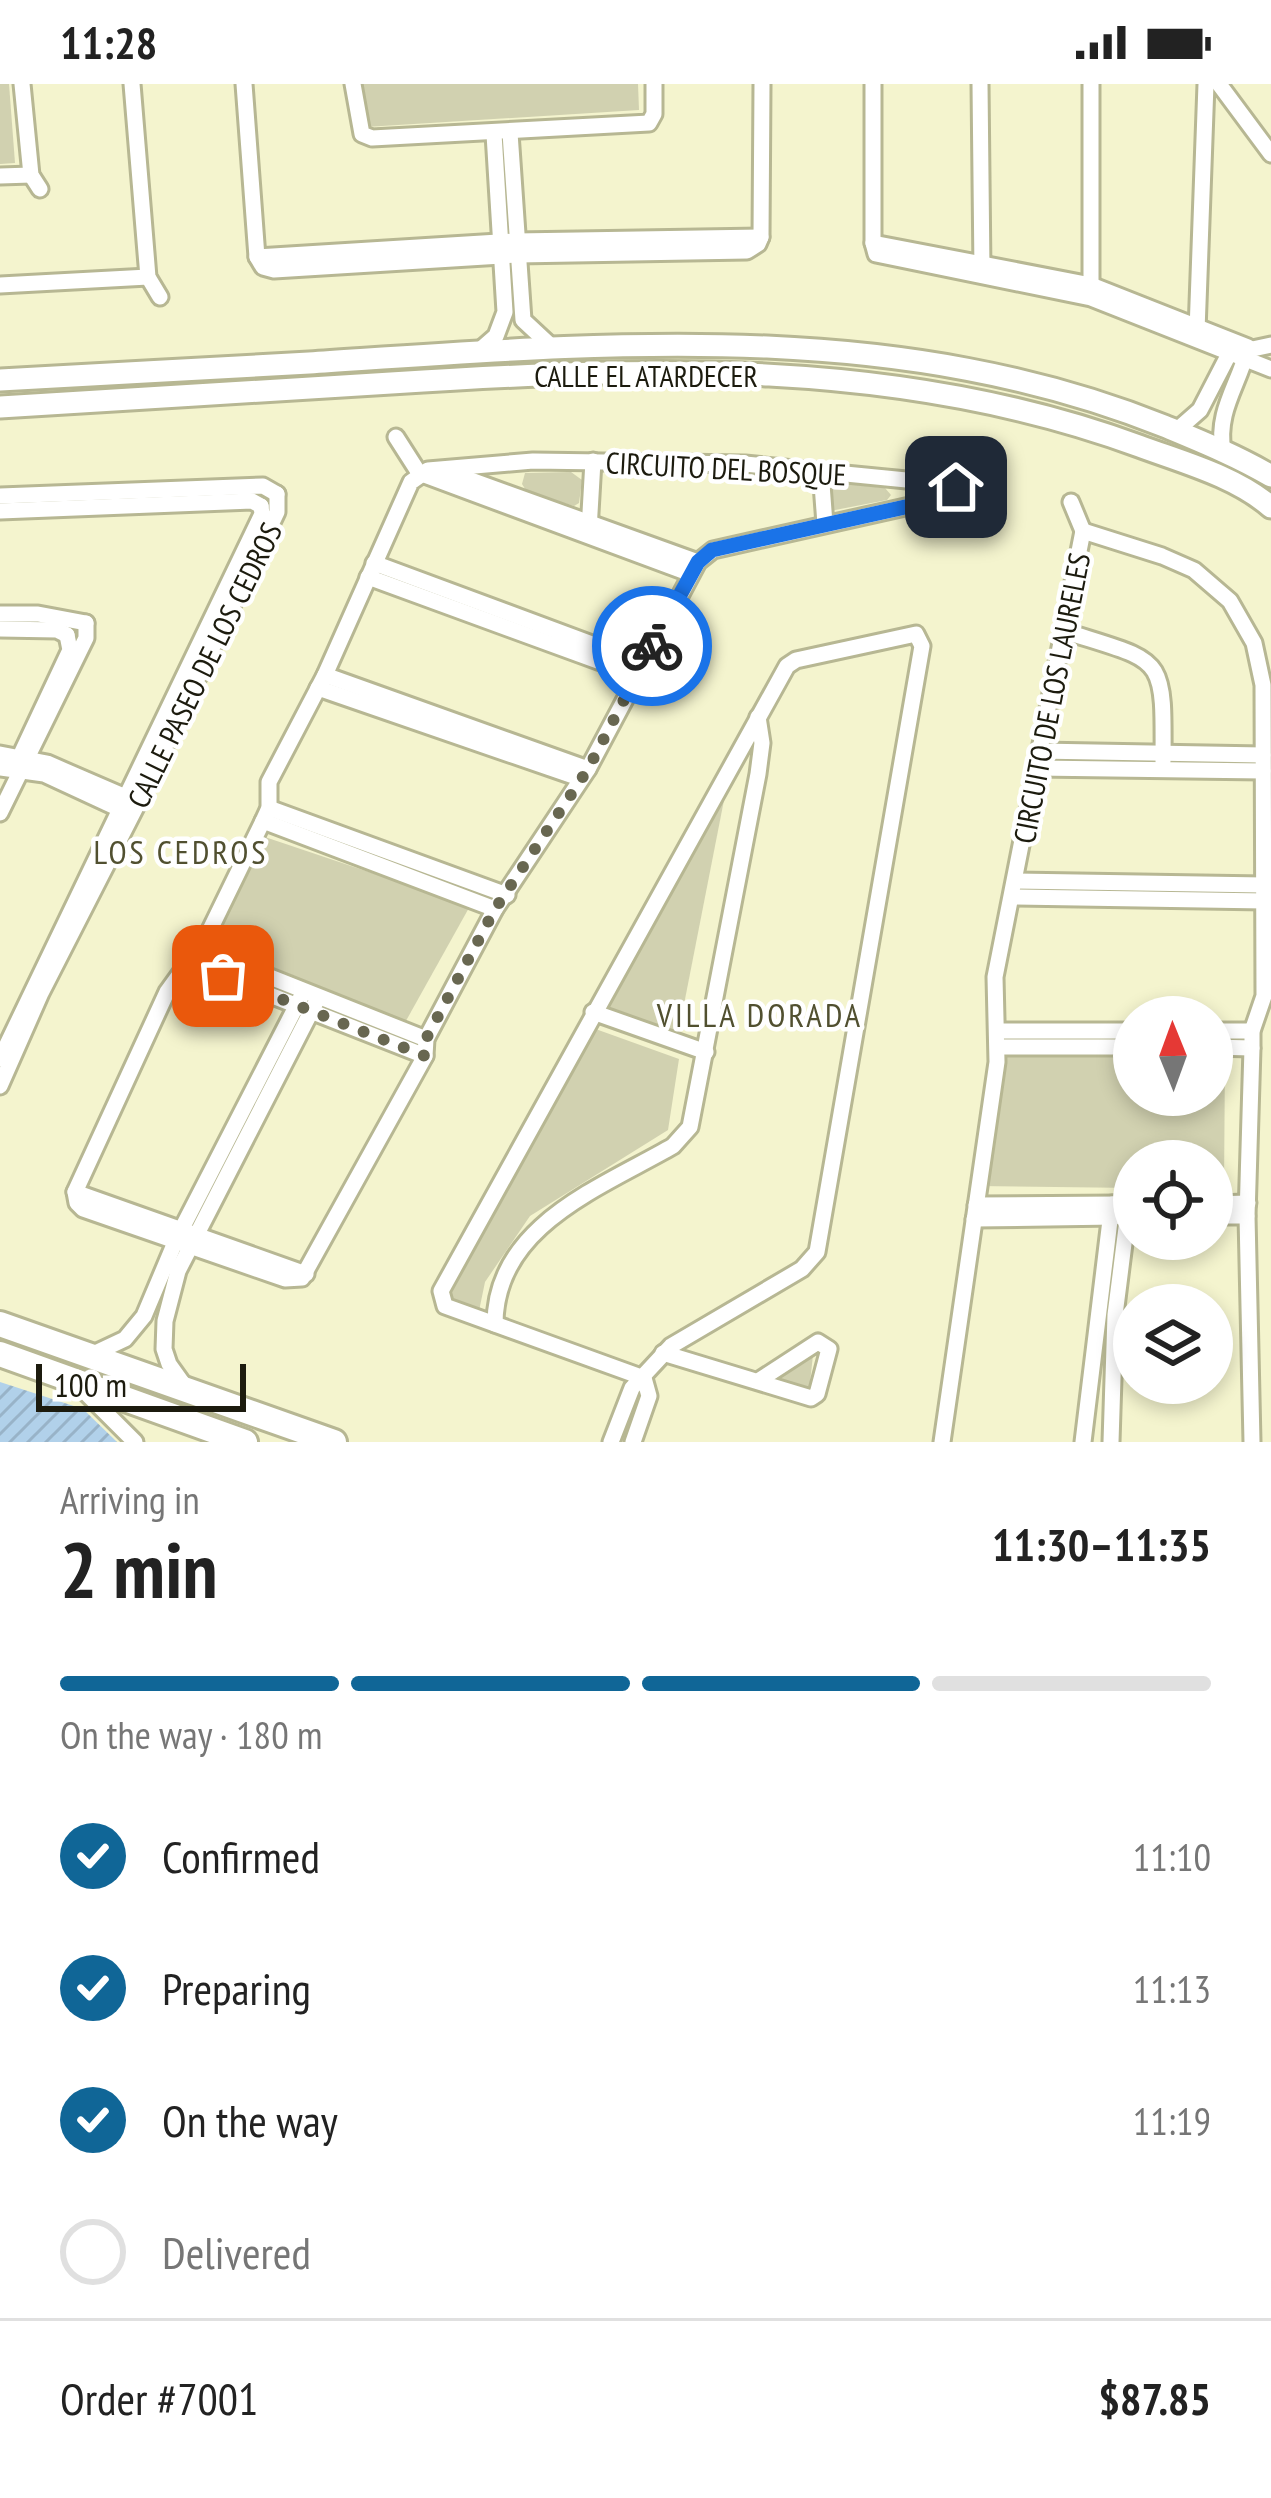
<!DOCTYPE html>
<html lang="en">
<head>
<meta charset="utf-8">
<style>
	:root { --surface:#fff; --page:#f6f6f6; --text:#222; --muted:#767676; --line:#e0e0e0; --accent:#106697 }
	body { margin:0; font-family:"PT Sans Narrow",sans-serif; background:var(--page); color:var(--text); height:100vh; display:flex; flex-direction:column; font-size:45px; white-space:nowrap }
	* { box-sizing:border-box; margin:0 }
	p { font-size:39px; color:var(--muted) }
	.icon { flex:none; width:66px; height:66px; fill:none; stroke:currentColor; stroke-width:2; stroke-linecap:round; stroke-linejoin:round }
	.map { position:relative; height:1358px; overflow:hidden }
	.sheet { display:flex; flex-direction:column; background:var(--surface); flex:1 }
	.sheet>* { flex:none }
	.needle { width:78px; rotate:359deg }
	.tools { position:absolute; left:1113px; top:912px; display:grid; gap:24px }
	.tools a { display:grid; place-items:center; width:120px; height:120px; border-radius:50%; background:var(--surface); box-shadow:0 6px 18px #0003; font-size:60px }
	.scale { position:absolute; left:36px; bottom:30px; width:210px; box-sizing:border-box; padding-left:12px; border:6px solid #1c1b0e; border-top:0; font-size:33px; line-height:42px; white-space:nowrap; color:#1c1b0e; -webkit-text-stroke:9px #fff; paint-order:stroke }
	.pin { position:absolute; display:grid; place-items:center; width:102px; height:102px; color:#fff; margin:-51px; border-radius:24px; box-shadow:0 6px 18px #0006 }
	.courier { position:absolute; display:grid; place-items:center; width:120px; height:120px; margin:-60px; border:9px solid #1a73e8; border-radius:50%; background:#fff; color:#222; box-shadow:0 3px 15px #0007 }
	.headline em { font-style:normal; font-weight:800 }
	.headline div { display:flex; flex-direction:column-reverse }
	.headline { display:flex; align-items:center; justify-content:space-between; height:204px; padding:0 60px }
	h1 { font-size:78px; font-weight:800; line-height:90px }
	.bar { display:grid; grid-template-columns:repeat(4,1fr); gap:18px 12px; align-content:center; height:144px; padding:0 60px }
	.bar i { height:15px; border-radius:9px; background:var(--line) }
	.bar .active { background:var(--accent) }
	.bar p { grid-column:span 4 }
	.line { display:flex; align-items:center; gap:30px; padding:0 60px; border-top:3px solid var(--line) }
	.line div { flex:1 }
	ol { padding:0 60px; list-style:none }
	li { display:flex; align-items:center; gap:36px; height:132px }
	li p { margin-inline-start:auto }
	li .icon { padding:12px; border-radius:50%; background:var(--accent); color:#fff; stroke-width:4 }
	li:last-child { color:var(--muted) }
	li i { width:66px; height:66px; border:6px solid var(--line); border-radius:50% }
	.status { display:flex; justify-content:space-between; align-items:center; height:84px; padding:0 60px; background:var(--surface); direction:ltr }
	.status svg { height:33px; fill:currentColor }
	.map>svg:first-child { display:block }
</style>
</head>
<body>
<div class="status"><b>11:28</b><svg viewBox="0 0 49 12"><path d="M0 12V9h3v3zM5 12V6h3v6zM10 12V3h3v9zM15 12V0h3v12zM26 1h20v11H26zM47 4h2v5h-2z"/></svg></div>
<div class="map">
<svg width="1271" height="1358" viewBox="0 0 1271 1358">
	<defs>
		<pattern id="building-hatch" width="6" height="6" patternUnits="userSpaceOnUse" patternTransform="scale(3)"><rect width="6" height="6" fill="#b1d1ea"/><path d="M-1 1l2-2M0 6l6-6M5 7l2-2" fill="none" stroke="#98b3c8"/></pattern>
	</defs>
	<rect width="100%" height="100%" fill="#f4f4ce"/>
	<g fill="#d1d1b0">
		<path d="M0,0H9L15,79L0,80Z"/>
		<path d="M363,0H638L639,26L366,43Z"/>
		<path d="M571,388L582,396L579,419L574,422L527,408L522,400L525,389Z"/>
		<path d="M830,398L885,404L891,411L887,416L830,427Z"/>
		<path d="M734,665L678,951L593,921Z"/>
		<path d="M256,750L470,822L402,944L203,867Z"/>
		<path d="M590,943L679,975L668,1046L530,1132L485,1198L479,1227L440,1213Z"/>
		<path d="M996,968L1134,970V1011H1212V971H1225L1224,1104H1212V1077H1134V1104L977,1102Z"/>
		<path d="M813,1271L809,1308L775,1295Z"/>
	</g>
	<path fill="url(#building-hatch)" d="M0,1298L83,1325L117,1358H0Z"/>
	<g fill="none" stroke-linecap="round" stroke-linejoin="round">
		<defs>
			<g id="street">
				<path d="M22,0L31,91L40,105"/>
				<path d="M132,0L148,193L160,213"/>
				<path d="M244,0L257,173L263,183L274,186L517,171L747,167L758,160L761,153L762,0"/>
				<path d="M353,0L362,50L372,54L649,39L654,30V0"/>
				<path d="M873,0V159L876,170L1091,214L1271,285"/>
				<path d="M980,0L982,187"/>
				<path d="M1219,0L1271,70"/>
				<path d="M510,49L523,236L552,263"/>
				<path d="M0,92L31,91"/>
				<path d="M873,159L1091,201L1248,263"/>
				<path d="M257,173L516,157L761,153"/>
				<path d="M0,201L148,193"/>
				<path d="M1091,207V0"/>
				<path d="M1197,247L1206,0"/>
				<path d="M480,266L496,252L505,228L494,50"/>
				<path d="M1176,347L1200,326L1229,270L1271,261"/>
				<path d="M396,353L419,389L691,490"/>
				<path d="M1223,367C1216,328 1238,302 1247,267"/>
				<path d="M533,377L745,380L947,400L958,406L950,413L713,466L698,478L588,685L495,825L426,955L425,972L302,1194L285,1195L83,1125L77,1119L75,1108L167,908L206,854L263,737L269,724V698L325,591L411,398L428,386Z"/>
				<path d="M446,387L698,478"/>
				<path d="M821,387L825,440"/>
				<path d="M0,412L263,402L277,410"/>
				<path d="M1071,418L1083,447"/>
				<path d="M0,427L252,417L261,422"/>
				<path d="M589,446L593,377"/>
				<path d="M1083,447L1162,472L1194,486L1230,517L1254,559L1263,601L1264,912L1252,947V964L1247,1132L1252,1358"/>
				<path d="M374,479L643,579"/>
				<path d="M368,493L636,591"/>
				<path d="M0,530H38L86,539"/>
				<path d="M0,545L57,546L67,551"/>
				<path d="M1064,547C1164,579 1164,568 1163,677"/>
				<path d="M325,591L588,685"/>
				<path d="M318,604L579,694"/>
				<path d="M1039,667L1263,671"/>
				<path d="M0,670L47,679L130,715"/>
				<path d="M0,684L44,690L126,728"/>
				<path d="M1036,684L1263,687"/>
				<path d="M14,685L70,566L67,551"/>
				<path d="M269,724L507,811"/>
				<path d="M0,729L86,554V539"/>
				<path d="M263,737L495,825"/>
				<path d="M1015,797L1264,801"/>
				<path d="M1012,813L1265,817"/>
				<path d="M197,864L426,955"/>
				<path d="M186,878L425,972"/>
				<path d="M593,928L706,968"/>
				<path d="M998,947H1134"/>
				<path d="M1212,947H1252"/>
				<path d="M999,963H1134"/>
				<path d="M1212,963L1252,964"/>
				<path d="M0,975L262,430L261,422"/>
				<path d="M0,1002L41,909L138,719L277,428V410"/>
				<path d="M75,1108L306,1190"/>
				<path d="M1212,1120L1248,1119"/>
				<path d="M976,1121L1119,1120"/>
				<path d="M1212,1132H1247"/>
				<path d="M974,1135L1115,1133"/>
				<path d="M495,1240C495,1142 600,1104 673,1062L690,1043L758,690L762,659L758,633"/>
				<path d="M663,1269L811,1314L817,1310L829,1265L818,1258L758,1297"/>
				<path d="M91,1271L125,1255L144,1232L176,1156L303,909"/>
				<path d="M184,1301L169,1280L164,1265L165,1237L178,1187L318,914"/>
				<path d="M82,1305L135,1358"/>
				<path d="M611,1358L632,1304L671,1262L802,1185L817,1168L922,562L916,550L796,576L787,582L441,1207L445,1222L644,1294"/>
				<path d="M633,1358L649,1312L644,1294"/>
				<path d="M942,1358L997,978L995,893L1083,447"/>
				<path d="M1083,1358L1112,1120"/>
				<path d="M1111,1358L1115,1231L1129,1120"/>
			</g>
			<g id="secondary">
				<path d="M0,296C103,290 206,285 309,279C597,260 889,232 1164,342C1200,357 1237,372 1271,392"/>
				<path d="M0,323C130,315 261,307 391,299C645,283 897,273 1139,362C1182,378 1235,392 1271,423"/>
			</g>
			<g id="primary">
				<path d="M0,1240L334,1358"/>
				<path d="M0,1270L245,1358"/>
			</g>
		</defs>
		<use href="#street" stroke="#b7b793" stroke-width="21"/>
		<use href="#secondary" stroke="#b7b793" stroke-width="27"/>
		<use href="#primary" stroke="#b7b793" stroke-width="30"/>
		<use href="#street" stroke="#fff" stroke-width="15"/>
		<use href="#secondary" stroke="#fff" stroke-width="21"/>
		<use href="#primary" stroke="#fff" stroke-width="24"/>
	</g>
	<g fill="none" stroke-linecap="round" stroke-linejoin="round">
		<path stroke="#686751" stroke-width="12" stroke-dasharray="0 21.6" d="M223,892L425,972L426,955L495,825L588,685L652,562"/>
		<path stroke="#1a73e8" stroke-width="15" d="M652,562L698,478L712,466L950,413L958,410L956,403"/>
	</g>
	<g text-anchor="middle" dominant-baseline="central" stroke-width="9" stroke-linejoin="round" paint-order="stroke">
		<g font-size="30" fill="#1c1b0e" stroke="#fff">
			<text x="646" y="291">CALLE EL ATARDECER</text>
			<text transform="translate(726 384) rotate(3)">CIRCUITO DEL BOSQUE</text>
			<text transform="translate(204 581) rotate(-64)">CALLE PASEO DE LOS CEDROS</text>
			<text transform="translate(1051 614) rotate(-79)">CIRCUITO DE LOS LAURELES</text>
		</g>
		<g font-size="33" letter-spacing="3" fill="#515030" stroke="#fff">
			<text x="181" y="767">LOS CEDROS</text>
			<text x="760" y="930">VILLA DORADA</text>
		</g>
	</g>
</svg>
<div class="tools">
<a><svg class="needle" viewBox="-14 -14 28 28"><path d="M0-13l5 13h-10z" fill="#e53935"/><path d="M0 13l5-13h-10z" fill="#767676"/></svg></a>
<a><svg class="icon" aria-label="locate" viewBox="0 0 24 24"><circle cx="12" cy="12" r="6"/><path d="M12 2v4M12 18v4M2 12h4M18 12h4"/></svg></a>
<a><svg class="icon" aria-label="layers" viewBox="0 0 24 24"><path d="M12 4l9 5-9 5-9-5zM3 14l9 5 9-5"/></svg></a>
</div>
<div class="scale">100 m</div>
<div class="pin" style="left:223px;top:892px;background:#ea580c"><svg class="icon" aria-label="bag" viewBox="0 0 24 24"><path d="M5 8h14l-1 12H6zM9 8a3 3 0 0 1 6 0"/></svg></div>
<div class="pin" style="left:956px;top:403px;background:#1f2937"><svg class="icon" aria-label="home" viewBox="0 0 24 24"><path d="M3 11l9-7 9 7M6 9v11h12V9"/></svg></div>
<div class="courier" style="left:652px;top:562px"><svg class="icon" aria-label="bike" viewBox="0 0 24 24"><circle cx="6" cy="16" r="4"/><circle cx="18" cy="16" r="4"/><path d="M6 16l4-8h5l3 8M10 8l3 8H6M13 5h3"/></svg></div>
</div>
<section class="sheet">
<div class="headline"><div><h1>2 min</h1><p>Arriving in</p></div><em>11:30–11:35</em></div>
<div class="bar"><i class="active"></i><i class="active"></i><i class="active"></i><i></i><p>On the way · 180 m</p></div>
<ol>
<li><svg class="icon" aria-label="check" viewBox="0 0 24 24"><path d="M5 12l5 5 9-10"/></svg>Confirmed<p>11:10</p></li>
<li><svg class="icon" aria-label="check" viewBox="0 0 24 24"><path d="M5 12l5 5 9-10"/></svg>Preparing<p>11:13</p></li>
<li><svg class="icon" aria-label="check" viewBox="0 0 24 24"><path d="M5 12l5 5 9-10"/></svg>On the way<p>11:19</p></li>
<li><i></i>Delivered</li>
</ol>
<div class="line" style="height:156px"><div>Order #7001</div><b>$87.85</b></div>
</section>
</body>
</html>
